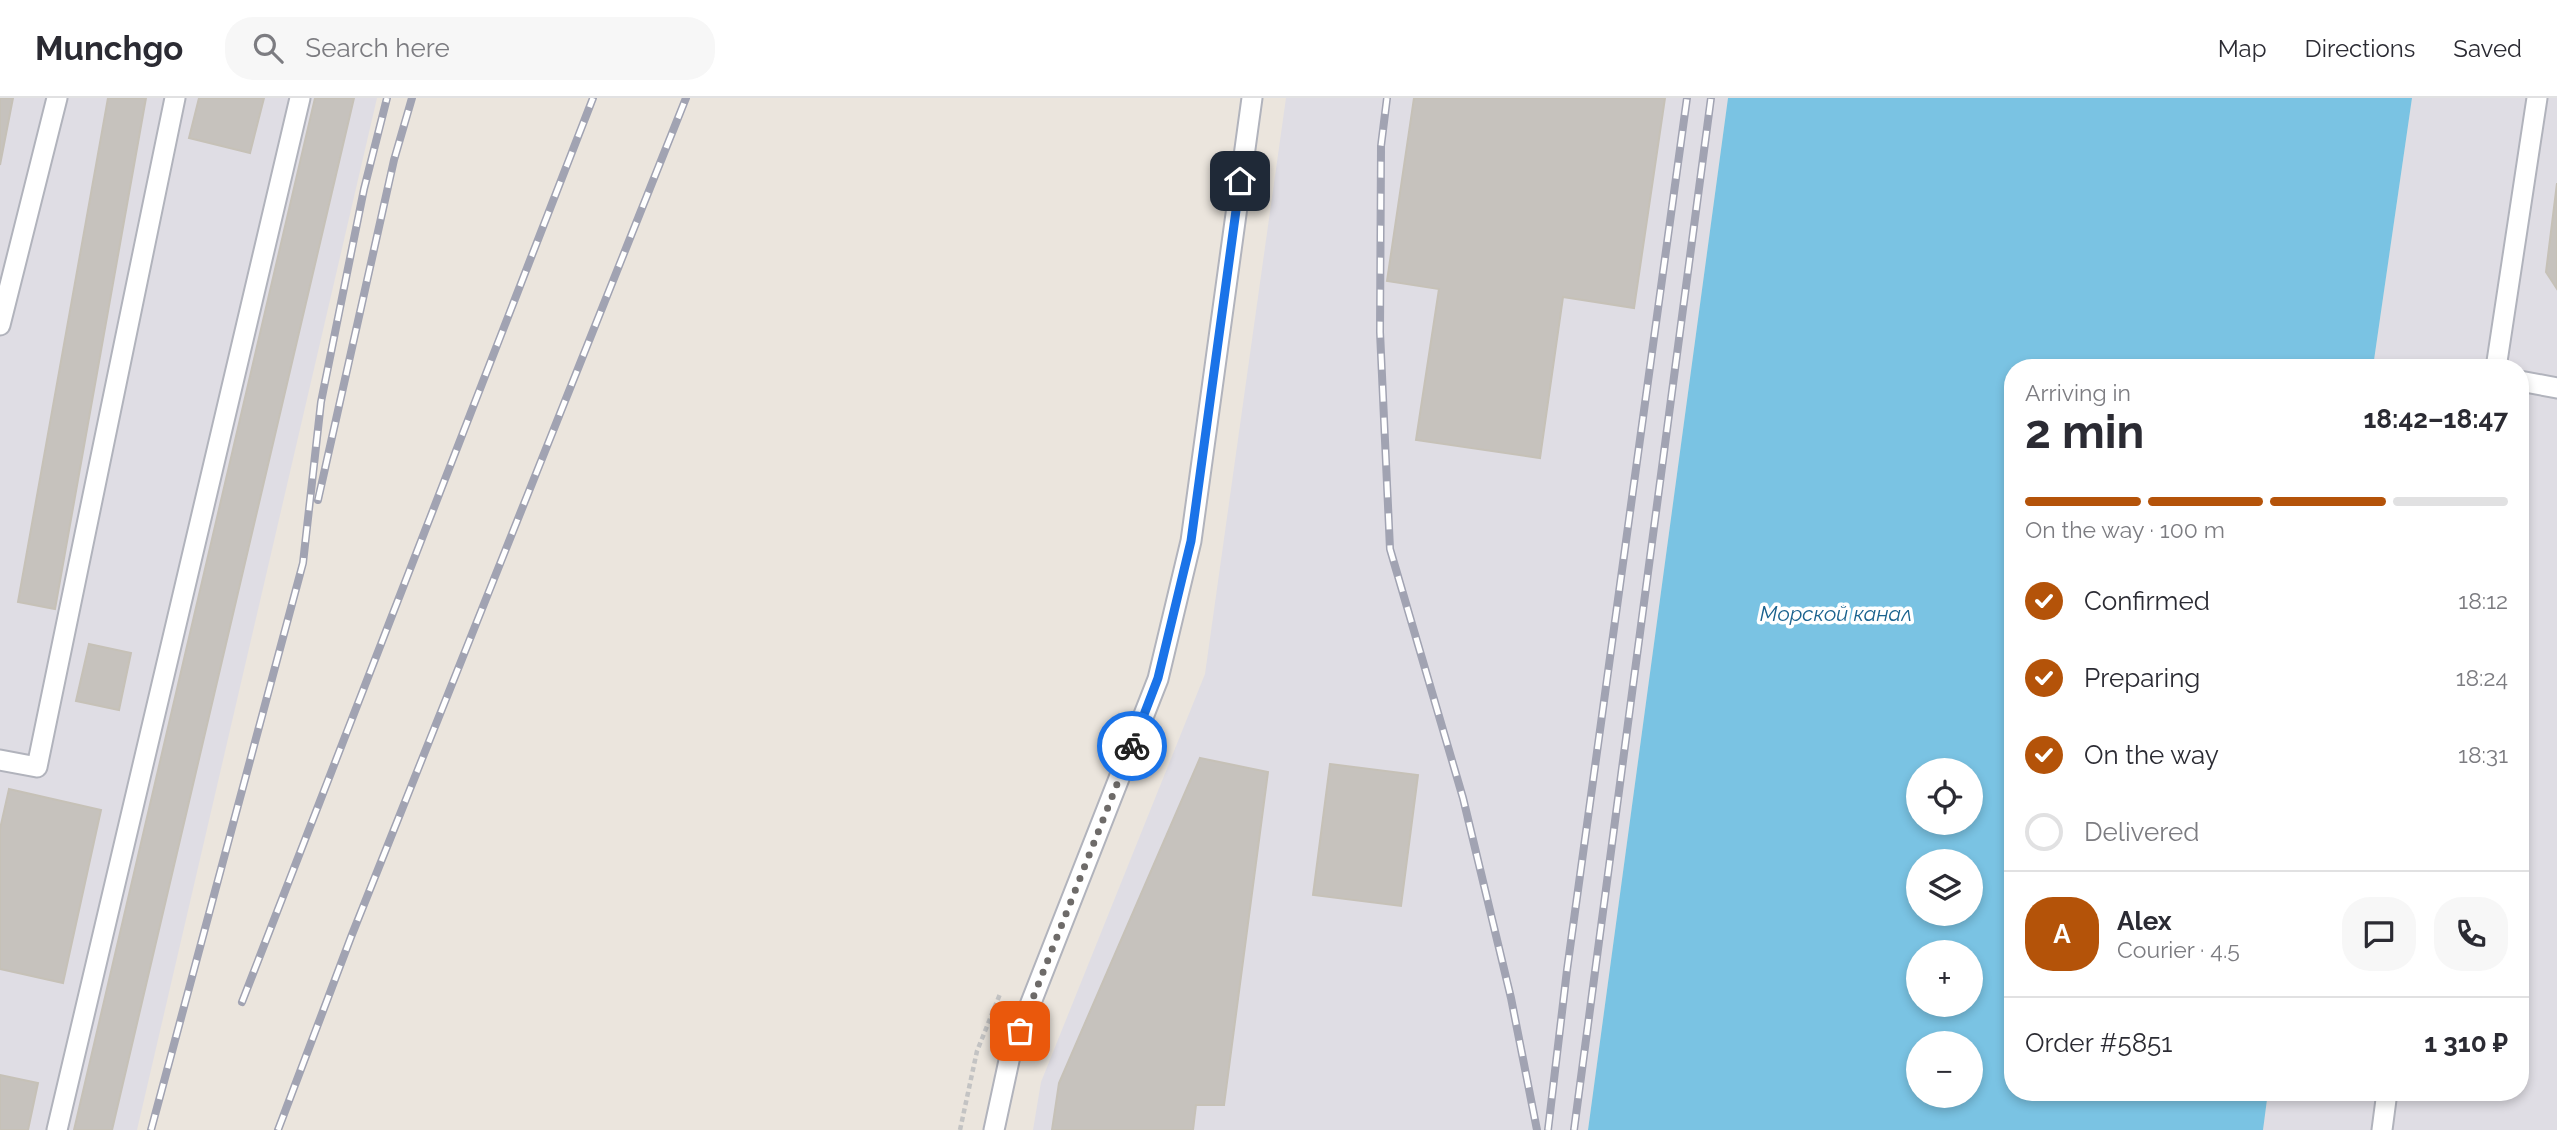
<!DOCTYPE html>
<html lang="en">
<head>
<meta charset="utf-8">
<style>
	:root { --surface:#fff; --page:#f7f7f7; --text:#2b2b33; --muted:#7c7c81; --line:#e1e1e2; --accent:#b45309 }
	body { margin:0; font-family:Raleway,sans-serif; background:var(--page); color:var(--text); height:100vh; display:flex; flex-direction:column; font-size:26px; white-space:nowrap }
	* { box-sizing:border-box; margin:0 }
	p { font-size:23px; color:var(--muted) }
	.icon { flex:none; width:38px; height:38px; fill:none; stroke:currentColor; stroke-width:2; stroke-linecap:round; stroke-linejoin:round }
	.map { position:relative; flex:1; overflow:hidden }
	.sheet { position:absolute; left:2004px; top:261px; width:525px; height:742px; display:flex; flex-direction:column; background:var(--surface); border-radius:28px; box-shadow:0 4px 10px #0003 }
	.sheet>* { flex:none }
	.tools { position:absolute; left:1906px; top:660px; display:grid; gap:14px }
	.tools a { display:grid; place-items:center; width:77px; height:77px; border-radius:50%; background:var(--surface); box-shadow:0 4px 10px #0003; font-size:35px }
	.pin { position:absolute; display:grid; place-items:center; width:60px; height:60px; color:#fff; margin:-30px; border-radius:14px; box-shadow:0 4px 10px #0006 }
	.courier { position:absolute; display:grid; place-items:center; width:70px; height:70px; margin:-35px; border:5px solid #1a73e8; border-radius:50%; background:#fff; color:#222; box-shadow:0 2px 9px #0007 }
	.overview em { font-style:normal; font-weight:700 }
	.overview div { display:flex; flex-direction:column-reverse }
	.overview { display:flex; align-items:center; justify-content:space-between; height:119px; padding:0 21px }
	h1 { font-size:46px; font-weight:700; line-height:52px }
	.bar { display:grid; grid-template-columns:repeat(4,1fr); gap:10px 7px; align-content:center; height:84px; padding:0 21px }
	.bar i { height:9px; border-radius:5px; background:var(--line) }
	.bar .on { background:var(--accent) }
	.bar p { grid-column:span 4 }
	.line { display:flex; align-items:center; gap:18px; padding:0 21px; border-top:2px solid var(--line) }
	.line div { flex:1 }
	.round { display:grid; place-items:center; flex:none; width:74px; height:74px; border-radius:28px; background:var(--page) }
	ol { padding:0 21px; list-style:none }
	li { display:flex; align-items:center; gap:21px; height:77px }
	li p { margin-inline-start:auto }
	li .icon { padding:7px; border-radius:50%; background:var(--accent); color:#fff; stroke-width:4 }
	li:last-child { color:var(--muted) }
	li i { width:38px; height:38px; border:4px solid var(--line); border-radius:50% }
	header { display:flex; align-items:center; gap:42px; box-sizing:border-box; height:98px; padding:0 35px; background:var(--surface); border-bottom:2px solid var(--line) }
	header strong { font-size:33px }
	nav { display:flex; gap:38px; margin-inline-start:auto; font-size:24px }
	.search { width:490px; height:63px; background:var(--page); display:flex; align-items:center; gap:18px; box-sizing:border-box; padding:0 24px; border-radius:28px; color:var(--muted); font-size:26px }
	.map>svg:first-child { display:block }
</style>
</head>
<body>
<header>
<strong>Munchgo</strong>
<div class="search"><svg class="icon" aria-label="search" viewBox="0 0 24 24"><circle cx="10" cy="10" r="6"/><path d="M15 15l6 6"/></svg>Search here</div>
<nav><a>Map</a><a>Directions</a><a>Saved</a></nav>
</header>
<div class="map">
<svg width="2557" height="1032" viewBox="0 0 2557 1032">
	<rect width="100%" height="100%" fill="#ebe5dd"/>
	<g fill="#dfdde4">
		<path d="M0,0H377L137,1032H0Z"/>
		<path d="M1286,0H1728L1588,1032H1033L1041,984L1205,576Z"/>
		<path d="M2412,0H2557V1032H2263L2268,994H2520V270L2373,269Z"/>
	</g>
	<path fill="#7ac3e3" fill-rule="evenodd" d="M1728,0H2412L2373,269L2012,270V994H2268L2263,1032H1588ZM1918,672H1970V724H1918ZM1918,763H1970V816H1918ZM1918,854H1970V906H1918ZM1918,945H1970V998H1918Z"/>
	<g fill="#c6c2bd" stroke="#c6c1b7" stroke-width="2">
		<path d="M0,0H13L0,67Z"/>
		<path d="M108,0H146L55,511L18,504Z"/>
		<path d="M199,0H264L250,55L189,40Z"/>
		<path d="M315,0H354L112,1032H74Z"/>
		<path d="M1414,0H1665L1634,210L1563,199L1540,360L1416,342L1439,191L1387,183Z"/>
		<path d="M2557,85V191L2546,174Z"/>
		<path d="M89,546L131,555L119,612L76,603Z"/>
		<path d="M1200,660L1268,674L1224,1007H1196L1193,1032H1052L1059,985Z"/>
		<path d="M1330,666L1418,677L1401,808L1313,797Z"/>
		<path d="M9,691L101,712L63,885L0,871V731Z"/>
		<path d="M0,977L38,985L28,1032H0Z"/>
	</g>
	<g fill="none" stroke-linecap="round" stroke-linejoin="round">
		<defs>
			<g id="service">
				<path d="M0,227L57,0"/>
				<path d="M2496,270L2537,0"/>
				<path d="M2520,283L2557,290"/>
				<path d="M0,662L37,669L175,0"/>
				<path d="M57,1032L300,0"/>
				<path d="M994,1032L1010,958L1158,581L1191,443L1252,0"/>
				<path d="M2382,1032L2387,994"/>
			</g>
		</defs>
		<use href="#service" stroke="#b1b3bc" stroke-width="23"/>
		<path stroke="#c3c3c3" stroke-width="4.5" stroke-dasharray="5 3.5" stroke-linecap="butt" d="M960,1032L977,953L1000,896"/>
		<use href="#service" stroke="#fff" stroke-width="19"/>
		<defs>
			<g id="rail">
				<path d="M1387,0L1381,48L1380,234L1390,451L1463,700L1511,900L1537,1032"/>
				<path d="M318,402L394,62L412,0"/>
				<path d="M242,904L593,0"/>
				<path d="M151,1032L303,465L321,304L364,91L387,0"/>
				<path d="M278,1032L351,839L686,0"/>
				<path d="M1548,1032L1567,872L1687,0"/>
				<path d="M1574,1032L1711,0"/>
			</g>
		</defs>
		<use href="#rail" stroke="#a1a3b2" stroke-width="8"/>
		<use href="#rail" stroke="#fff" stroke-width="5" stroke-dasharray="16" stroke-linecap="butt"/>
	</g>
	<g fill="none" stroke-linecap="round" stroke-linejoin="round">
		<path stroke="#6e6b69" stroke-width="7" stroke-dasharray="0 12.6" d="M1020,933L1132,648"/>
		<path stroke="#1a73e8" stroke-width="9" d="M1132,648L1158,580L1191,443L1240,83"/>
	</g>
	<g text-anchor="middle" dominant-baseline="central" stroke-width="7" stroke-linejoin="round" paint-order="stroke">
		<g font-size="21" font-style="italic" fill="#1a628e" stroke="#fff">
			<text x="1836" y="515">Морской канал</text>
		</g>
	</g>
</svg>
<div class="tools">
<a><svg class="icon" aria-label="locate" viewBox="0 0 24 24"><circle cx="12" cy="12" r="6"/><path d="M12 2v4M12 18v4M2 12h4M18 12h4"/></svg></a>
<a><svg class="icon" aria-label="layers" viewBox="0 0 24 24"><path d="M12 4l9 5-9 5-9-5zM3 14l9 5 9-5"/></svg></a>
<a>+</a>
<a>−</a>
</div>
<div class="pin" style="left:1020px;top:933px;background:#ea580c"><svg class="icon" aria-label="bag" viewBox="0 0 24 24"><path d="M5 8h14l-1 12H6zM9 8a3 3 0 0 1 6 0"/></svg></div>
<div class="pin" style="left:1240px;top:83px;background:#1f2937"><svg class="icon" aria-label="home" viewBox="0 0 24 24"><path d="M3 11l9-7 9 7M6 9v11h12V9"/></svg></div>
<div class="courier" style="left:1132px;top:648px"><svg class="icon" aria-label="bike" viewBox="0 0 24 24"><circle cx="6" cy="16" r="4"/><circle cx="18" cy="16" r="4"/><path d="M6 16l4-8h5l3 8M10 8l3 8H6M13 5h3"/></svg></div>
<section class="sheet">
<div class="overview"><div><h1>2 min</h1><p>Arriving in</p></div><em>18:42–18:47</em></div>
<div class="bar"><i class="on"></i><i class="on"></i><i class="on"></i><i></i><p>On the way · 100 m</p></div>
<ol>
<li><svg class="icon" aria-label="check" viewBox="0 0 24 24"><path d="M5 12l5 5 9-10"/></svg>Confirmed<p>18:12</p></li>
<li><svg class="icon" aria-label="check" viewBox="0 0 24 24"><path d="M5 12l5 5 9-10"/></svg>Preparing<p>18:24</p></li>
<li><svg class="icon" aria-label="check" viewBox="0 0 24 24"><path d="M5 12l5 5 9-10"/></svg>On the way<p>18:31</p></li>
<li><i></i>Delivered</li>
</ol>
<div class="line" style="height:126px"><b class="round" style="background:var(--accent);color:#fff">A</b><div><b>Alex</b><p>Courier · 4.5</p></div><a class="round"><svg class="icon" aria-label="chat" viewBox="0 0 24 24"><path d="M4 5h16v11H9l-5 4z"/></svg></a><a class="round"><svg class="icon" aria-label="phone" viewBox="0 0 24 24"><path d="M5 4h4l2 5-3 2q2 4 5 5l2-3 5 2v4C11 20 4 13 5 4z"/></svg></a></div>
<div class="line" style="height:91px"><div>Order #5851</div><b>1 310 ₽</b></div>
</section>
</div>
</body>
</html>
